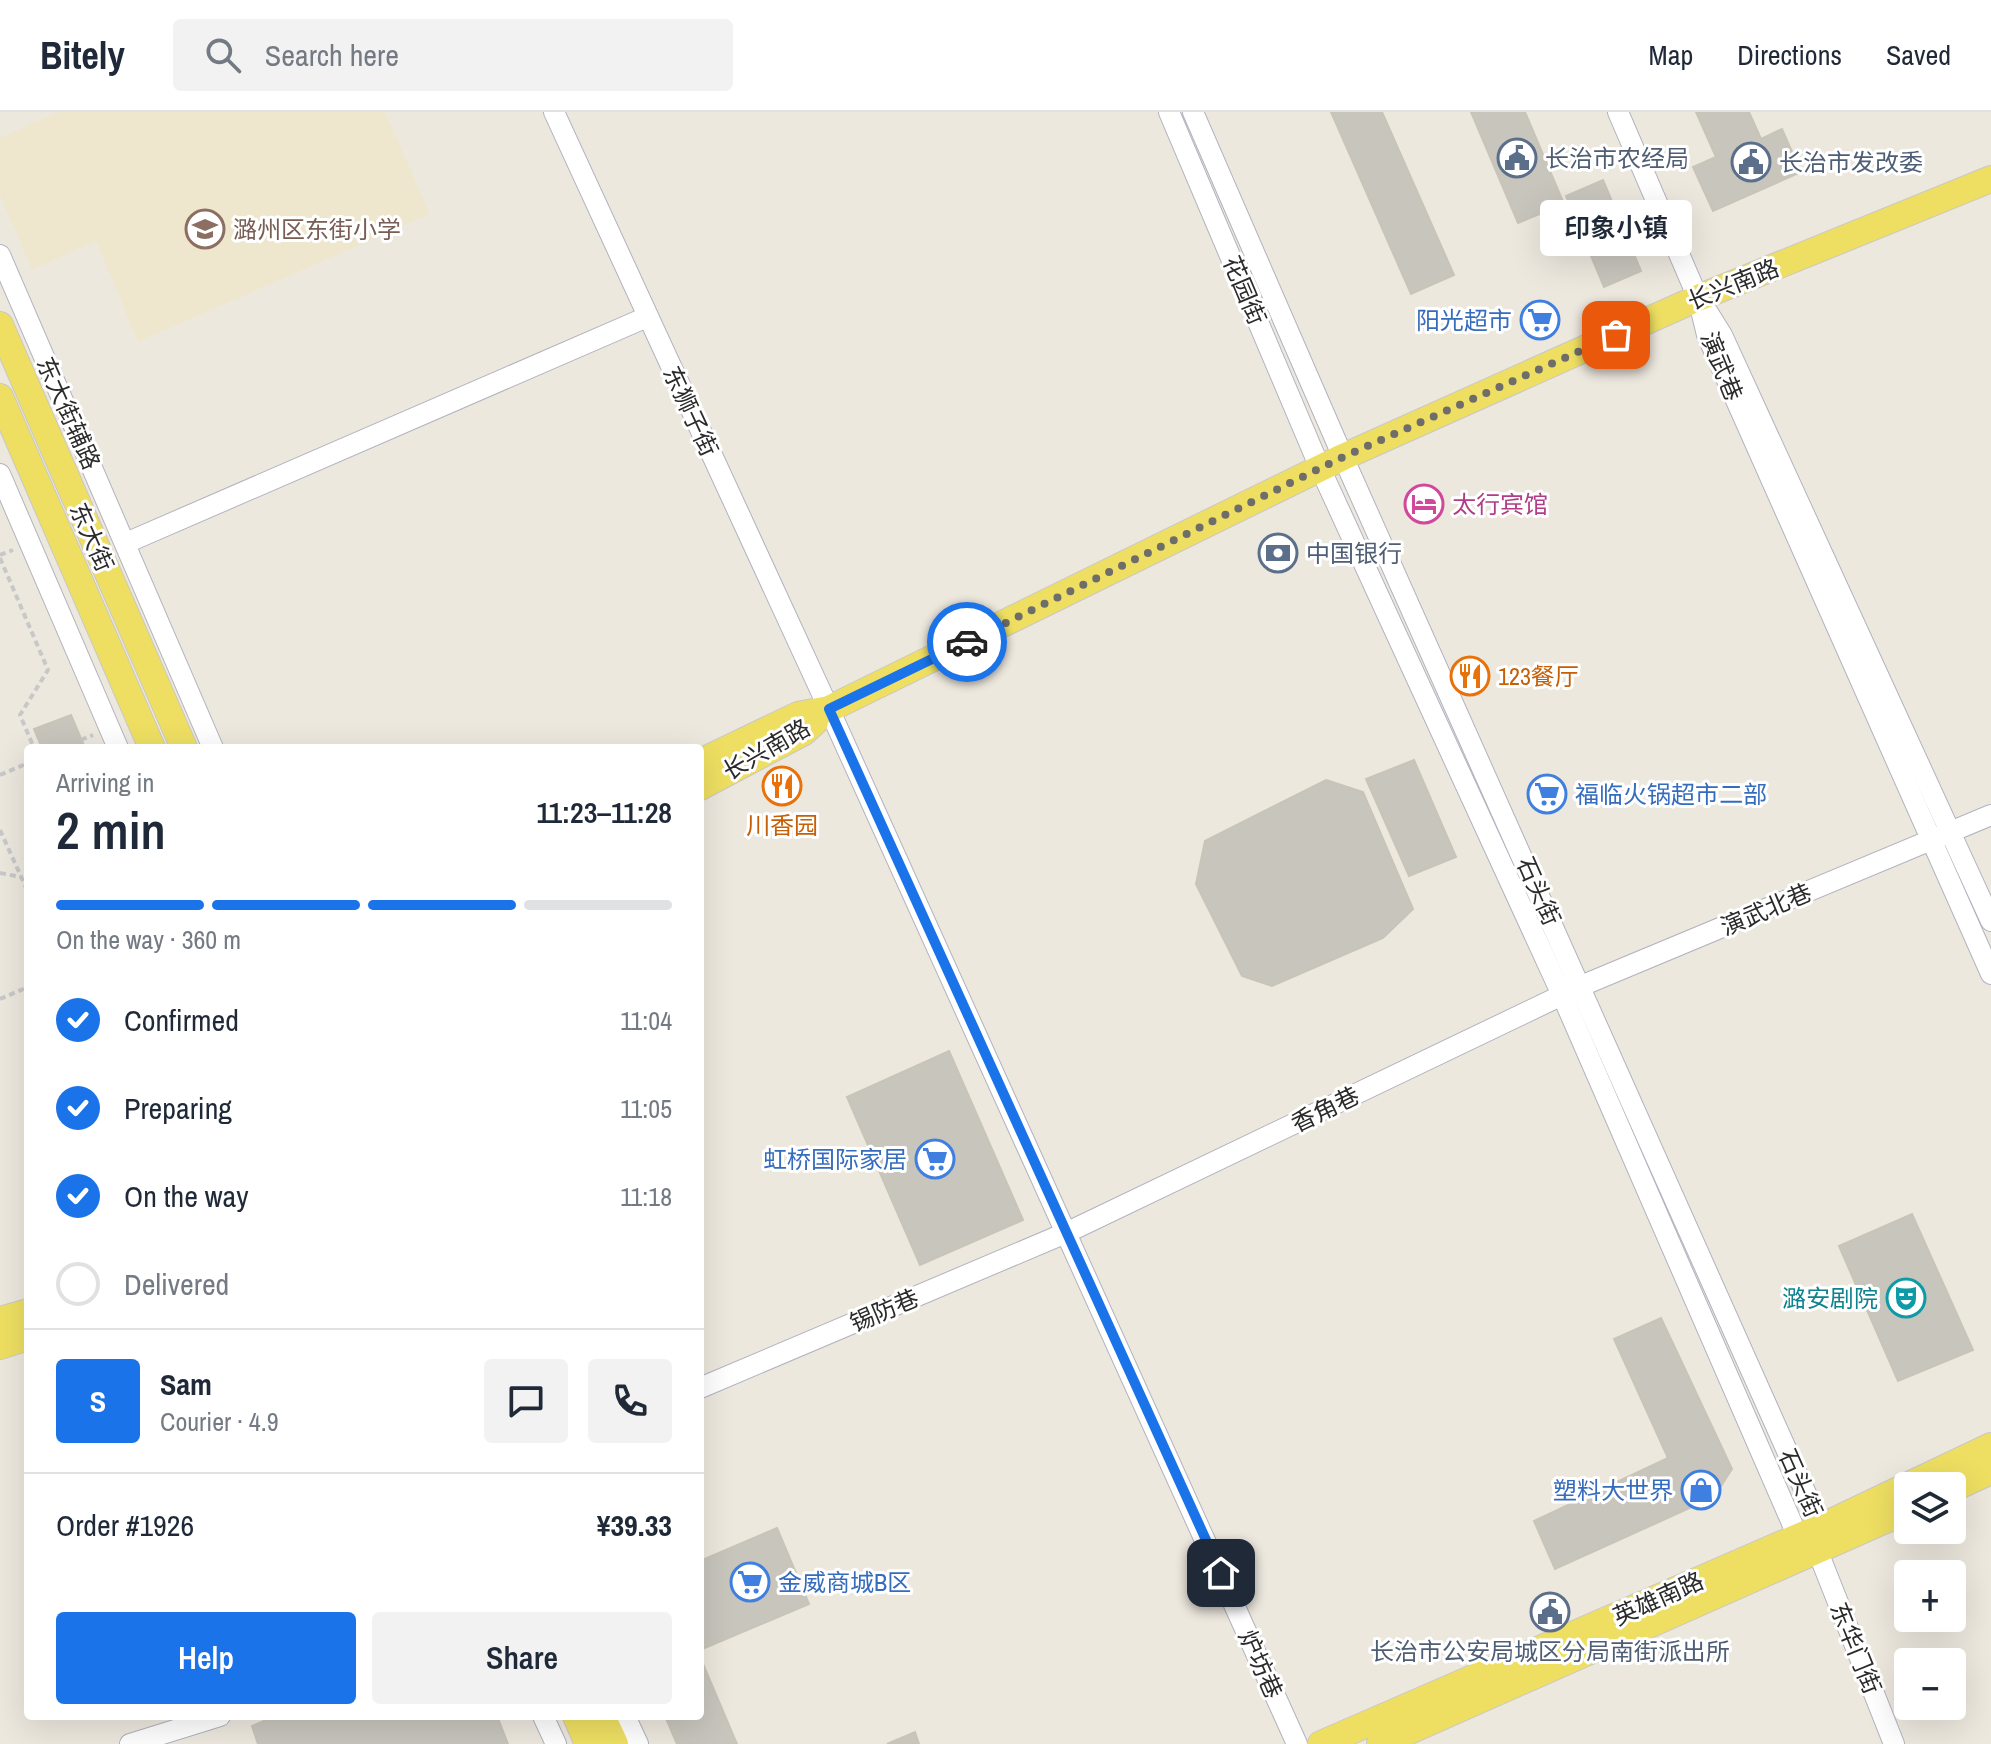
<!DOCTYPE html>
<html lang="en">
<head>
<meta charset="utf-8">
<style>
	:root { --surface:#fff; --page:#f2f2f3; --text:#1f2937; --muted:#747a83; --line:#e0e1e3; --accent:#1a73e8 }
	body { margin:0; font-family:"Archivo Narrow","Noto Sans SC",sans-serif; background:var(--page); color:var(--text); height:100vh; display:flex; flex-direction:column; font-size:30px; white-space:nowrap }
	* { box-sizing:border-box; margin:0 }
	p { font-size:26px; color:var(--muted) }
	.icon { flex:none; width:44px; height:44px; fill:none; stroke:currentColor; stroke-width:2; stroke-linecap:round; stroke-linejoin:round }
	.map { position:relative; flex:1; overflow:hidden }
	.side { position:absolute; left:24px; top:632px; width:680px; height:976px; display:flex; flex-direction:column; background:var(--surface); border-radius:8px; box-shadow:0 8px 32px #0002 }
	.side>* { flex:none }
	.controls { position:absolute; left:1894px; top:1360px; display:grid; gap:16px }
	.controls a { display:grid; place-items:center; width:72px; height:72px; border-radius:8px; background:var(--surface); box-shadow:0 8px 32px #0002; font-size:40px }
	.pin { position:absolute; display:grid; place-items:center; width:68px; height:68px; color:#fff; margin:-34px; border-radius:16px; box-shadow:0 4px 12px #0006 }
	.courier { position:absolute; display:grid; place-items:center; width:80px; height:80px; margin:-40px; border:6px solid #1a73e8; border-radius:50%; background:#fff; color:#222; box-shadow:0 2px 10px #0007 }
	.bubble { position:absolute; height:56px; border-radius:8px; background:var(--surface); box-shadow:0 8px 32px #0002; font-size:26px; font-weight:600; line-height:56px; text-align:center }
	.headline em { font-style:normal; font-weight:600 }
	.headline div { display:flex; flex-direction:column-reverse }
	.headline { display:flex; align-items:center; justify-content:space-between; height:136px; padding:0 32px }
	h1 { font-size:52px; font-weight:600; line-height:60px }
	.bar { display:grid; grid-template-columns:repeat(4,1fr); gap:12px 8px; align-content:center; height:96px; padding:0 32px }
	.bar i { height:10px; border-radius:6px; background:var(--line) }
	.bar .active { background:var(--accent) }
	.bar p { grid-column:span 4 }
	.line { display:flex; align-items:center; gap:20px; padding:0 32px; border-top:2px solid var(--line) }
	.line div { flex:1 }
	.round { display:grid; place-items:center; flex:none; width:84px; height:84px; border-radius:8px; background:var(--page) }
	ol { padding:0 32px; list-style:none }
	li { display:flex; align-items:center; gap:24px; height:88px }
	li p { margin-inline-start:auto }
	li .icon { padding:8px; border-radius:50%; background:var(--accent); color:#fff; stroke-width:4 }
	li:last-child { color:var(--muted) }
	li i { width:44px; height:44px; border:4px solid var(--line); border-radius:50% }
	.action { display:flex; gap:16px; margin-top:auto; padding:16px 32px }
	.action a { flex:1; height:92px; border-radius:8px; background:var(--accent); color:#fff; font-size:32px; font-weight:600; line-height:92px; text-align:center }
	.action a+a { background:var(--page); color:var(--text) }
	header { display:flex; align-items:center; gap:48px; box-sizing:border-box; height:112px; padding:0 40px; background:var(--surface); border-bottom:2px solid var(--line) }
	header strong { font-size:38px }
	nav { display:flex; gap:44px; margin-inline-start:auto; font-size:28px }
	.search { width:560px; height:72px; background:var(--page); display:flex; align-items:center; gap:20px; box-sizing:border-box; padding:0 28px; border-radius:8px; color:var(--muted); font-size:30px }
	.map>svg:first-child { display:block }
</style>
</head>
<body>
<header>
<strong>Bitely</strong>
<div class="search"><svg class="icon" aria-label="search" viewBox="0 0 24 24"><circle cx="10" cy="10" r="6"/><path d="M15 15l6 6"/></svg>Search here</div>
<nav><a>Map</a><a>Directions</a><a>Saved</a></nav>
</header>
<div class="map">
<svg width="1991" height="1632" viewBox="0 0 1991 1632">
	<rect width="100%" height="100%" fill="#ede8de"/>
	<path fill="#eee7ce" d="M58,0H385L430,102L138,230L96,129L32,158L0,83V26Z"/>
	<g fill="#c8c5bd" stroke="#c8c4b7" stroke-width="2">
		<path d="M1331,0H1382L1454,163L1411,182Z"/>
		<path d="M1471,0H1525L1564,92L1518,111Z"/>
		<path d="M1696,0H1749L1761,27L1782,17L1801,60L1713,99L1693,55L1716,45Z"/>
		<path d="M1603,68L1641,159L1604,175L1566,84Z"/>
		<path d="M71,603L85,636H42L34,617Z"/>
		<path d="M1414,648L1456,745L1409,764L1366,667Z"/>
		<path d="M1326,668L1363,680L1413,797L1383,826L1272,874L1242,864L1196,772L1205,729Z"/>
		<path d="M949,939L1023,1108L920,1153L847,985Z"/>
		<path d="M1912,1102L1973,1238L1898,1269L1839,1134Z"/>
		<path d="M1661,1206L1732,1357L1714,1385L1555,1457L1534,1409L1668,1346L1614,1227Z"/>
		<path d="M777,1416L809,1492L700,1538V1449Z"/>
		<path d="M700,1545L737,1632H677L665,1604H700Z"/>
		<path d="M276,1604H497L508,1632H258L252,1614Z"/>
		<path d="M915,1620L919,1632H887Z"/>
	</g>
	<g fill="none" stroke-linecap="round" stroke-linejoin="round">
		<defs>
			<g id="minor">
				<path d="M554,0L829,597L1297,1632"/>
				<path d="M1169,0L1320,356L1562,883L1798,1425L1808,1433"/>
				<path d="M1193,0L1343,345L1821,1415L1818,1440L1894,1632"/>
				<path d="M1618,0L1698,186L1707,223L1991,862"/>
				<path d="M0,143L213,636"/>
				<path d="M1707,199L1722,223L1991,809"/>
				<path d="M0,362L118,636"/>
				<path d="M126,431L647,205"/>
				<path d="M700,1276L1068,1120L1581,874L1991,703"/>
				<path d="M543,1604L556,1632"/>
				<path d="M625,1604L638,1632"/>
				<path d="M130,1632L220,1604"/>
			</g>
			<g id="major">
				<path d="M0,213L184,636"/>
				<path d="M0,285L152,636"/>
				<path d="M700,650L798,603L829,597L1343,345L1698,186L1991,67"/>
				<path d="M700,675L804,620L815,610"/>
				<path d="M0,1208L28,1200"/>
				<path d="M0,1234L28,1225"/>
				<path d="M1952,1377L1991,1359"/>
				<path d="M576,1604L588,1632"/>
				<path d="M602,1604L615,1632"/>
				<path d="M1321,1632L1821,1415L1991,1334"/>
				<path d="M1380,1632L1908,1398"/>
			</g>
		</defs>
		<use href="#minor" stroke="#b1b2be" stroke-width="22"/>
		<use href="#major" stroke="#c8c8c8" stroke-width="28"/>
		<g stroke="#c8c8c8" stroke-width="4" stroke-dasharray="6 4" stroke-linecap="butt">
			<path d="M0,443L13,438"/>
			<path d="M0,446L48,558L20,603L34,636"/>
			<path d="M81,628L93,623"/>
			<path d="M0,663L28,651"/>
			<path d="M0,718L28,780"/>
			<path d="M0,761L21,765"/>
			<path d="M0,887L28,875"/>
		</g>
		<use href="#minor" stroke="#fff" stroke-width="20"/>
		<use href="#major" stroke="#eedf62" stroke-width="26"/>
	</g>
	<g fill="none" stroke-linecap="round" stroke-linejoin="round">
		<path stroke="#6f6d6a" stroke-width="8" stroke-dasharray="0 14.4" d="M967,530L1343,345L1616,223"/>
		<path stroke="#1a73e8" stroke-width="10" d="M967,530L829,597L1221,1461"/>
	</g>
	<defs>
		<symbol id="civic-ring" viewBox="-11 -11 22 22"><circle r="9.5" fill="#fff" stroke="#5c6f8a" stroke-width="1.5"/><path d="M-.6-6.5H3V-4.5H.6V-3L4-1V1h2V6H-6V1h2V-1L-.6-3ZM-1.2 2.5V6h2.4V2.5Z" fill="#5c6f8a"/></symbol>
		<symbol id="school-ring" viewBox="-11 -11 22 22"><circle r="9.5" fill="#fff" stroke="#8d6e63" stroke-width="1.5"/><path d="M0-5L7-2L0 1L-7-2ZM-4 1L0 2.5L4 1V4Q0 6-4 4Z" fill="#8d6e63"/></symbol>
		<symbol id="supermarket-ring" viewBox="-11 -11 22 22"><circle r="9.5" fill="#fff" stroke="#3f7fe0" stroke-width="1.5"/><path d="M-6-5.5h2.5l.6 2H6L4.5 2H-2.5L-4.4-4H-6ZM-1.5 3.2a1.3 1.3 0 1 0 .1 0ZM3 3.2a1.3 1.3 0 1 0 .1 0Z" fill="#3f7fe0"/></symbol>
		<symbol id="hotel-ring" viewBox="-11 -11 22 22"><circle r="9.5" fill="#fff" stroke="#d1479c" stroke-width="1.5"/><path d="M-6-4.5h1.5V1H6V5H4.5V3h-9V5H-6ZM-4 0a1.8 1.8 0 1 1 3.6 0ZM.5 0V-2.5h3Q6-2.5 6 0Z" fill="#d1479c"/></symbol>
		<symbol id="bank-ring" viewBox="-11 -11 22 22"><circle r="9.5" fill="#fff" stroke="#5c6f8a" stroke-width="1.5"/><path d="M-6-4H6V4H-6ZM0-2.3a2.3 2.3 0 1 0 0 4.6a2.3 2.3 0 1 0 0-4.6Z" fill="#5c6f8a"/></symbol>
		<symbol id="restaurant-ring" viewBox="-11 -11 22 22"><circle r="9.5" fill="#fff" stroke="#e8710a" stroke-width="1.5"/><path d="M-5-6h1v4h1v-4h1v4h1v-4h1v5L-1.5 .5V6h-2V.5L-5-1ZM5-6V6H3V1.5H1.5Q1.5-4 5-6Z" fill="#e8710a"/></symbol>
		<symbol id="theatre-ring" viewBox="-11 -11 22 22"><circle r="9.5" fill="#fff" stroke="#0f9aa8" stroke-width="1.5"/><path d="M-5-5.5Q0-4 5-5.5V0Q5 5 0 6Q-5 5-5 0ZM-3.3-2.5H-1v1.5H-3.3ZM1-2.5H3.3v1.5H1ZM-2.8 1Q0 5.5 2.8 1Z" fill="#0f9aa8"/></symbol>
		<symbol id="shop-ring" viewBox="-11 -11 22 22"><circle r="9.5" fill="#fff" stroke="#3f7fe0" stroke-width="1.5"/><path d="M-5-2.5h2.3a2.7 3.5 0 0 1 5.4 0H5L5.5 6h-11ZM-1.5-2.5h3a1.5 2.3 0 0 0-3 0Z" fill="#3f7fe0"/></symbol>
	</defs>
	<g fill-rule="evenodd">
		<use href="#civic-ring" x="1495" y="24" width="44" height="44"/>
		<use href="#civic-ring" x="1729" y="28" width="44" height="44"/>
		<use href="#school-ring" x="183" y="95" width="44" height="44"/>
		<use href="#supermarket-ring" x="1518" y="186" width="44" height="44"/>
		<use href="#hotel-ring" x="1402" y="370" width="44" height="44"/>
		<use href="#bank-ring" x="1256" y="419" width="44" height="44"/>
		<use href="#restaurant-ring" x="1448" y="542" width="44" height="44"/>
		<use href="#restaurant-ring" x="760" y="652" width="44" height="44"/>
		<use href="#supermarket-ring" x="1525" y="660" width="44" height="44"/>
		<use href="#supermarket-ring" x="913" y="1025" width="44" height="44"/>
		<use href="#theatre-ring" x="1884" y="1164" width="44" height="44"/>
		<use href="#shop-ring" x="1679" y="1356" width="44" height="44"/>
		<use href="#supermarket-ring" x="728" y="1448" width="44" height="44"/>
		<use href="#civic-ring" x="1528" y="1478" width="44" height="44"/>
	</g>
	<g text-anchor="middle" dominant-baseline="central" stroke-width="6" stroke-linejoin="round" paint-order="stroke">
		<g font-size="24" fill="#4e5e75" stroke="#fff" text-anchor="start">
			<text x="1545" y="46">长治市农经局</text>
			<text x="1779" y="50">长治市发改委</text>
			<text x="1306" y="441">中国银行</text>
			<text x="1550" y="1539" text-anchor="middle">长治市公安局城区分局南街派出所</text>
		</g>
		<g font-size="24" fill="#785e54" stroke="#fff" text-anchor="start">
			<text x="233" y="117">潞州区东街小学</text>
		</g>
		<g font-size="24" fill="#2b2b2b" stroke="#fff">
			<text transform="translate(1733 172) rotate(-22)">长兴南路</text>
			<text transform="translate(1245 178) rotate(67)">花园街</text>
			<text transform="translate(1722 254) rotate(68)">演武巷</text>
			<text transform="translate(691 299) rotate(65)">东狮子街</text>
			<text transform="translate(69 301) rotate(66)">东大街辅路</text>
			<text transform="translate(92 425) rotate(66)">东大街</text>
			<text transform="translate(766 637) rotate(-30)">长兴南路</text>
			<text transform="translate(1539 779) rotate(66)">石头街</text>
			<text transform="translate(1766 797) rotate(-23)">演武北巷</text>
			<text transform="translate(1325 997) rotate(-26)">香角巷</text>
			<text transform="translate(884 1198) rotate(-23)">锡防巷</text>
			<text transform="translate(1801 1371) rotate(66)">石头街</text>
			<text transform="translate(1658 1486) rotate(-24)">英雄南路</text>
			<text transform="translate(1856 1536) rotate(68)">东华门街</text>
			<text transform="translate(1261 1552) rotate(66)">炉坊巷</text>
		</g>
		<g font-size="24" fill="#366cbe" stroke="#fff" text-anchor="end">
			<text x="1512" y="208">阳光超市</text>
			<text x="1575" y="682" text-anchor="start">福临火锅超市二部</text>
			<text x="907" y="1047">虹桥国际家居</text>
			<text x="1673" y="1378">塑料大世界</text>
			<text x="778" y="1470" text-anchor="start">金威商城B区</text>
		</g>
		<g font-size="24" fill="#b23c85" stroke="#fff" text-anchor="start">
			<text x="1452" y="392">太行宾馆</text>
		</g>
		<g font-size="24" fill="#c56008" stroke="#fff" text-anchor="start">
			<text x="1498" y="564">123餐厅</text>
			<text x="782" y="713" text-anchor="middle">川香园</text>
		</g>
		<g font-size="24" fill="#0d838f" stroke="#fff" text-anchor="end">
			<text x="1878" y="1186">潞安剧院</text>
		</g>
	</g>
</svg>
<div class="controls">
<a><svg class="icon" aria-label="layers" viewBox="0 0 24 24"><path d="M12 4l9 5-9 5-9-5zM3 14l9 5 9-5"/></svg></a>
<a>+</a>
<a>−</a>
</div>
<div class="pin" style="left:1616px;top:223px;background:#ea580c"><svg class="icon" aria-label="bag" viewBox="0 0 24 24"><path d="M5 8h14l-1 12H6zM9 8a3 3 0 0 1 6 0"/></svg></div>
<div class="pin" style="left:1221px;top:1461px;background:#1f2937"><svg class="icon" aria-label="home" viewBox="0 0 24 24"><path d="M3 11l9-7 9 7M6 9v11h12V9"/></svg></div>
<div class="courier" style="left:967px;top:530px"><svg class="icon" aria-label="car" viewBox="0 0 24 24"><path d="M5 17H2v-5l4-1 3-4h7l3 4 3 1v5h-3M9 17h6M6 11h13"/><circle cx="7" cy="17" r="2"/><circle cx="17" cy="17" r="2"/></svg></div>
<div class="bubble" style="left:1540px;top:88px;width:152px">印象小镇</div>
<section class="side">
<div class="headline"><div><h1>2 min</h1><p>Arriving in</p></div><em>11:23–11:28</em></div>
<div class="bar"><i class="active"></i><i class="active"></i><i class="active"></i><i></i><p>On the way · 360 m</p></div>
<ol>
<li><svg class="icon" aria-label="check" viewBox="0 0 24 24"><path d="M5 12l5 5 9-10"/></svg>Confirmed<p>11:04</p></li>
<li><svg class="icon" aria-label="check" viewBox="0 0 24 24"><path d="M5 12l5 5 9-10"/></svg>Preparing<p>11:05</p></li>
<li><svg class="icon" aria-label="check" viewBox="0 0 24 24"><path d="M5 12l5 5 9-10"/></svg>On the way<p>11:18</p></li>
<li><i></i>Delivered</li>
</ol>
<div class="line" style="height:144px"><b class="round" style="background:var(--accent);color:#fff">S</b><div><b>Sam</b><p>Courier · 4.9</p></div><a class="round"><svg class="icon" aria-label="chat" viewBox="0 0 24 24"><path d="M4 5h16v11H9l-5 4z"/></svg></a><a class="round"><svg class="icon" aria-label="phone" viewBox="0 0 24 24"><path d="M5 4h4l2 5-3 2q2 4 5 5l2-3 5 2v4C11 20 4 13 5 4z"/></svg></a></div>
<div class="line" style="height:104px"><div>Order #1926</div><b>¥39.33</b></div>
<div class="action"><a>Help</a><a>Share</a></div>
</section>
</div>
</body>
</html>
